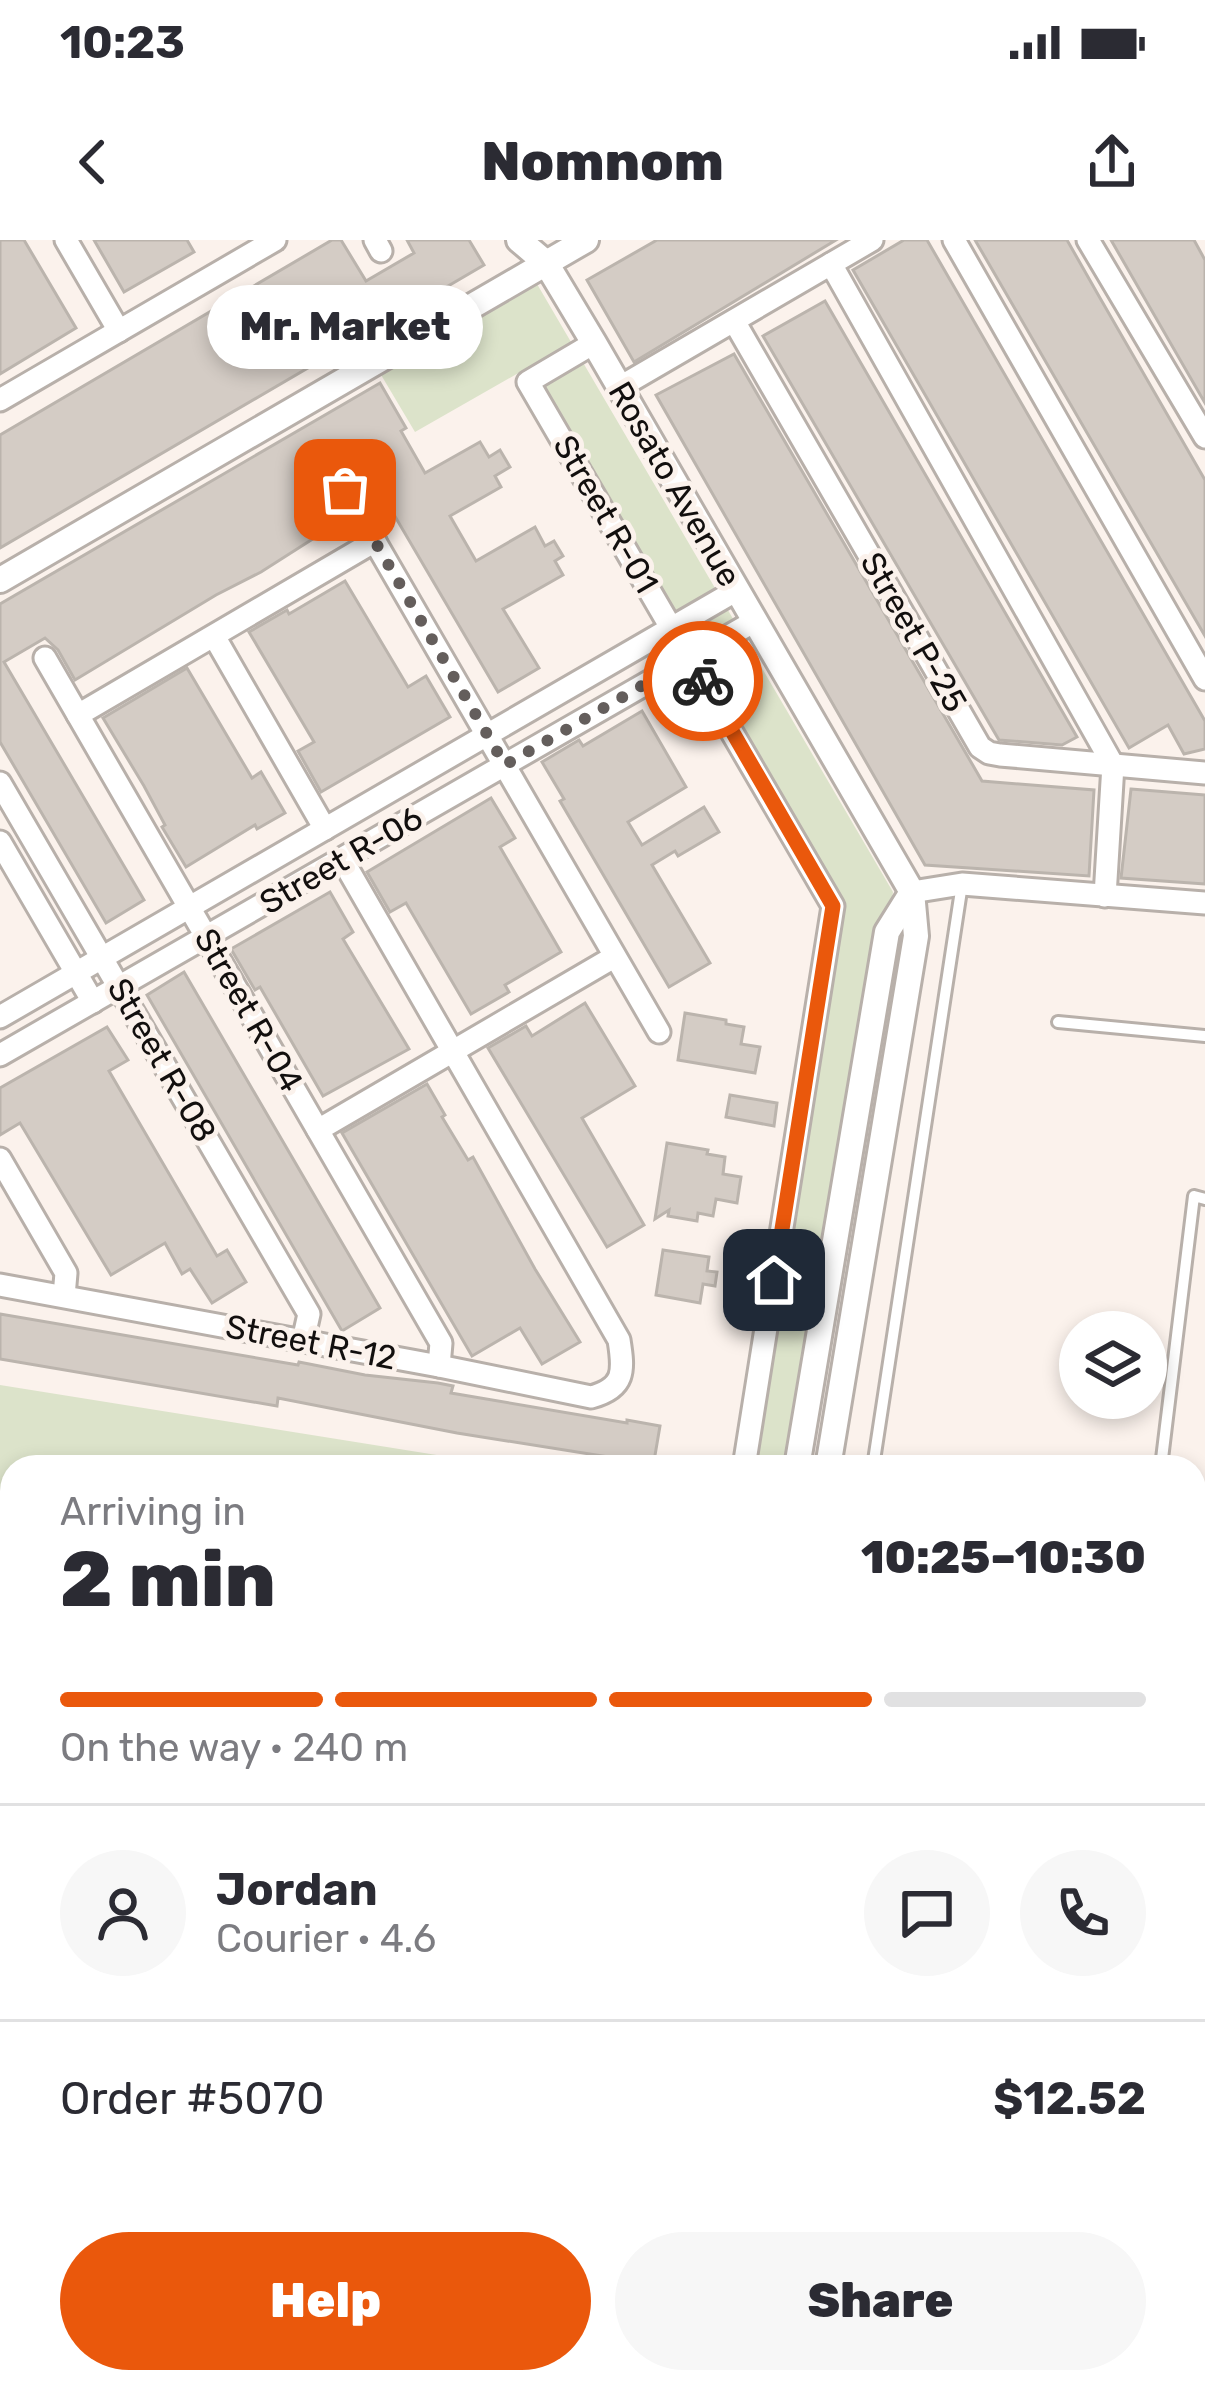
<!DOCTYPE html>
<html lang="en">
<head>
<meta charset="utf-8">
<style>
	:root { --surface:#fff; --page:#f7f7f7; --text:#2b2b33; --muted:#7c7c81; --line:#e1e1e2; --accent:#ea580c }
	body { margin:0; font-family:Rubik,sans-serif; background:var(--page); color:var(--text); height:100vh; display:flex; flex-direction:column; font-size:45px; white-space:nowrap }
	* { box-sizing:border-box; margin:0 }
	p { font-size:39px; color:var(--muted) }
	.icon { flex:none; width:66px; height:66px; fill:none; stroke:currentColor; stroke-width:2; stroke-linecap:round; stroke-linejoin:round }
	.map { position:relative; flex:1; overflow:hidden }
	.drawer { position:absolute; left:0px; top:1215px; width:1206px; height:939px; display:flex; flex-direction:column; background:var(--surface); border-radius:36px 36px 0 0; box-shadow:0 6px 18px #0003 }
	.drawer>* { flex:none }
	.controls { position:absolute; left:1059px; top:1071px; display:grid; gap:24px }
	.controls a { display:grid; place-items:center; width:108px; height:108px; border-radius:50%; background:var(--surface); box-shadow:0 6px 18px #0003; font-size:60px }
	.pin { position:absolute; display:grid; place-items:center; width:102px; height:102px; color:#fff; margin:-51px; border-radius:24px; box-shadow:0 6px 18px #0006 }
	.courier { position:absolute; display:grid; place-items:center; width:120px; height:120px; margin:-60px; border:9px solid #ea580c; border-radius:50%; background:#fff; color:#222; box-shadow:0 3px 15px #0007 }
	.bubble { position:absolute; height:84px; border-radius:42px; background:var(--surface); box-shadow:0 6px 18px #0003; font-size:39px; font-weight:800; line-height:84px; text-align:center }
	.summary em { font-style:normal; font-weight:800 }
	.summary div { display:flex; flex-direction:column-reverse }
	.summary { display:flex; align-items:center; justify-content:space-between; height:204px; padding:0 60px }
	h1 { font-size:78px; font-weight:800; line-height:90px }
	.bar { display:grid; grid-template-columns:repeat(4,1fr); gap:18px 12px; align-content:center; height:144px; padding:0 60px }
	.bar i { height:15px; border-radius:9px; background:var(--line) }
	.bar .selected { background:var(--accent) }
	.bar p { grid-column:span 4 }
	.line { display:flex; align-items:center; gap:30px; padding:0 60px; border-top:3px solid var(--line) }
	.line div { flex:1 }
	.round { display:grid; place-items:center; flex:none; width:126px; height:126px; border-radius:63px; background:var(--page) }
	.action { display:flex; gap:24px; margin-top:auto; padding:24px 60px }
	.action a { flex:1; height:138px; border-radius:72px; background:var(--accent); color:#fff; font-size:48px; font-weight:800; line-height:138px; text-align:center }
	.action a+a { background:var(--page); color:var(--text) }
	.status { display:flex; justify-content:space-between; align-items:center; height:84px; padding:0 60px; background:var(--surface); direction:ltr }
	.status svg { height:33px; fill:currentColor }
	header { display:flex; justify-content:space-between; align-items:center; height:156px; padding:0 60px; background:var(--surface); font-size:54px; font-weight:800 }
	.map>svg:first-child { display:block }
</style>
</head>
<body>
<div class="status"><b>10:23</b><svg viewBox="0 0 49 12"><path d="M0 12V9h3v3zM5 12V6h3v6zM10 12V3h3v9zM15 12V0h3v12zM26 1h20v11H26zM47 4h2v5h-2z"/></svg></div>
<header><svg class="icon" aria-label="back" viewBox="0 0 24 24"><path d="M15 5l-7 7 7 7"/></svg>Nomnom<svg class="icon" aria-label="share" viewBox="0 0 24 24"><path d="M12 15V3M7 8l5-5 5 5M5 13v7h14v-7"/></svg></header>
<div class="map">
<svg width="1205" height="2152" viewBox="0 0 1205 2152">
	<rect width="100%" height="100%" fill="#fbf2ec"/>
	<g fill="#dce3ca">
		<path d="M530,32L893,652L797,1227H744L833,666L522,131L415,192L374,123Z"/>
		<path d="M0,1145L512,1227H12V2142H658V2152H0Z"/>
	</g>
	<g fill="#d4ccc5" stroke="#bbb4ad" stroke-width="3">
		<path d="M0,0H24L76,88L0,134Z"/>
		<path d="M94,0H187L194,12L124,52Z"/>
		<path d="M332,0H341L366,41L414,13L407,0H469L484,25L0,308V195Z"/>
		<path d="M657,0H836L634,122L587,40Z"/>
		<path d="M904,0H927L1205,481V509L1184,514L1168,485L1129,508L853,30Z"/>
		<path d="M975,0H1067L1100,58L1205,240V396Z"/>
		<path d="M1111,0H1194L1205,20V163Z"/>
		<path d="M825,61L1077,497L1062,505L999,500L763,96Z"/>
		<path d="M734,114L982,541L1094,550L1089,636L925,625L656,155Z"/>
		<path d="M380,143L406,188L401,191L425,233L480,202L489,217L500,210L510,227L495,236L501,247L450,276L476,321L535,287L545,306L554,301L563,316L555,321L563,335L503,369L539,428L498,452L359,215L308,245L333,286L261,332L216,355L75,440L58,410L45,398L4,422L144,660L106,683L0,502V364Z"/>
		<path d="M345,341L408,447L426,436L450,477L321,552L298,511L314,502L249,392L287,370L289,374Z"/>
		<path d="M187,428L252,538L261,532L285,573L257,589L255,585L186,627L162,587L165,585L144,546L103,478Z"/>
		<path d="M642,471L686,547L628,582L642,605L704,567L719,592L678,616L675,611L652,625L710,723L669,747L560,561L564,559L542,522L579,500L583,506Z"/>
		<path d="M1131,549L1205,555V644L1121,638Z"/>
		<path d="M491,558L515,598L500,607L561,712L505,745L509,752L471,774L406,663L390,672L367,632Z"/>
		<path d="M330,652L353,692L343,699L409,809L323,856L260,747L255,750L231,709Z"/>
		<path d="M184,732L380,1068L342,1091L147,755Z"/>
		<path d="M585,763L635,846L582,878L644,985L607,1007L488,808L526,786L532,796Z"/>
		<path d="M685,773L726,780V784L744,787L741,804L760,807L755,833L678,820Z"/>
		<path d="M107,787L128,820L109,831L217,1016L227,1010L246,1042L212,1063L190,1029L182,1034L165,1003L111,1035L20,883L0,895V848Z"/>
		<path d="M427,844L445,875L442,877L468,920L473,917L535,1029L580,1102L542,1124L520,1088L472,1116L342,893Z"/>
		<path d="M730,855L777,863L774,886L726,877Z"/>
		<path d="M667,903L708,910L707,914L725,917L723,934L741,937L737,963L716,959L713,976L698,973L697,981L668,976L669,970L655,979Z"/>
		<path d="M663,1010L709,1017L707,1031L717,1032L715,1046L703,1044L700,1063L656,1055Z"/>
		<path d="M0,1074L298,1125L299,1122L365,1135L438,1143L453,1146L451,1153L627,1183V1180L660,1186L653,1227L620,1222L621,1219L457,1193L278,1158L277,1166L0,1119Z"/>
	</g>
	<g fill="none" stroke-linecap="round" stroke-linejoin="round">
		<defs>
			<g id="service">
				<path d="M1058,782L1205,796"/>
				<path d="M873,1227L962,644"/>
				<path d="M1161,1227L1194,956L1205,959"/>
				<path d="M1194,1389L1205,1392"/>
				<path d="M1194,1627L1205,1632"/>
				<path d="M685,2152V2142"/>
				<path d="M861,2152L862,2142"/>
			</g>
			<g id="minor">
				<path d="M66,0L119,91"/>
				<path d="M375,0L381,11"/>
				<path d="M954,0L1205,439"/>
				<path d="M1088,0L1205,197"/>
				<path d="M831,24L1113,525L1105,656"/>
				<path d="M734,81L980,507L989,513L1000,515L1205,533"/>
				<path d="M594,103L528,142L833,666L744,1227"/>
				<path d="M620,147L872,0"/>
				<path d="M0,160L275,0"/>
				<path d="M345,250L659,792"/>
				<path d="M214,396L325,589"/>
				<path d="M45,418L441,1103L439,1126"/>
				<path d="M78,475L375,301"/>
				<path d="M0,543L309,1074L303,1101"/>
				<path d="M0,602L93,762"/>
				<path d="M912,652L962,644L1205,663"/>
				<path d="M0,777L737,350"/>
				<path d="M0,815L755,381"/>
				<path d="M318,890L614,717"/>
				<path d="M0,919L66,1033L64,1056"/>
				<path d="M0,1045L439,1126L591,1157C625,1148 624,1131 619,1100L342,619"/>
				<path d="M1194,1807H1205"/>
				<path d="M1194,1836H1205"/>
				<path d="M1194,2068H1205"/>
				<path d="M1194,2094H1205"/>
			</g>
			<g id="tertiary">
				<path d="M519,0L546,23L594,103L912,652L916,696L828,1227"/>
				<path d="M0,340L586,0"/>
				<path d="M797,1227L887,692L912,652"/>
				<path d="M766,2152L767,2142"/>
				<path d="M794,2152V2142"/>
			</g>
		</defs>
		<use href="#service" stroke="#b8b0aa" stroke-width="16"/>
		<use href="#minor" stroke="#b8b0aa" stroke-width="27"/>
		<use href="#tertiary" stroke="#b8b0aa" stroke-width="30"/>
		<use href="#service" stroke="#fff" stroke-width="10"/>
		<use href="#minor" stroke="#fff" stroke-width="21"/>
		<use href="#tertiary" stroke="#fff" stroke-width="24"/>
	</g>
	<g fill="none" stroke-linecap="round" stroke-linejoin="round">
		<path stroke="#645e5c" stroke-width="12" stroke-dasharray="0 21.6" d="M345,250L505,525L690,418L703,441"/>
		<path stroke="#ea580c" stroke-width="15" d="M703,441L833,666L774,1040"/>
	</g>
	<g text-anchor="middle" dominant-baseline="central" stroke-width="10" stroke-linejoin="round" paint-order="stroke">
		<g font-size="33" fill="#120f0e" stroke="#fbf2ec">
			<text transform="translate(675 244) rotate(60)">Rosato Avenue</text>
			<text transform="translate(606 274) rotate(60)">Street R-01</text>
			<text transform="translate(914 392) rotate(60)">Street P-25</text>
			<text transform="translate(341 620) rotate(-30)">Street R-06</text>
			<text transform="translate(249 770) rotate(60)">Street R-04</text>
			<text transform="translate(162 820) rotate(60)">Street R-08</text>
			<text transform="translate(311 1102) rotate(11)">Street R-12</text>
		</g>
	</g>
</svg>
<div class="controls">
<a><svg class="icon" aria-label="layers" viewBox="0 0 24 24"><path d="M12 4l9 5-9 5-9-5zM3 14l9 5 9-5"/></svg></a>
</div>
<div class="pin" style="left:345px;top:250px;background:#ea580c"><svg class="icon" aria-label="bag" viewBox="0 0 24 24"><path d="M5 8h14l-1 12H6zM9 8a3 3 0 0 1 6 0"/></svg></div>
<div class="pin" style="left:774px;top:1040px;background:#1f2937"><svg class="icon" aria-label="home" viewBox="0 0 24 24"><path d="M3 11l9-7 9 7M6 9v11h12V9"/></svg></div>
<div class="courier" style="left:703px;top:441px"><svg class="icon" aria-label="bike" viewBox="0 0 24 24"><circle cx="6" cy="16" r="4"/><circle cx="18" cy="16" r="4"/><path d="M6 16l4-8h5l3 8M10 8l3 8H6M13 5h3"/></svg></div>
<div class="bubble" style="left:207px;top:45px;width:276px">Mr. Market</div>
<section class="drawer">
<div class="summary"><div><h1>2 min</h1><p>Arriving in</p></div><em>10:25–10:30</em></div>
<div class="bar"><i class="selected"></i><i class="selected"></i><i class="selected"></i><i></i><p>On the way · 240 m</p></div>
<div class="line" style="height:216px"><a class="round"><svg class="icon" aria-label="person" viewBox="0 0 24 24"><circle cx="12" cy="8" r="4"/><path d="M4 21q1-7 8-7t8 7"/></svg></a><div><b>Jordan</b><p>Courier · 4.6</p></div><a class="round"><svg class="icon" aria-label="chat" viewBox="0 0 24 24"><path d="M4 5h16v11H9l-5 4z"/></svg></a><a class="round"><svg class="icon" aria-label="phone" viewBox="0 0 24 24"><path d="M5 4h4l2 5-3 2q2 4 5 5l2-3 5 2v4C11 20 4 13 5 4z"/></svg></a></div>
<div class="line" style="height:156px"><div>Order #5070</div><b>$12.52</b></div>
<div class="action"><a>Help</a><a>Share</a></div>
</section>
</div>
</body>
</html>
